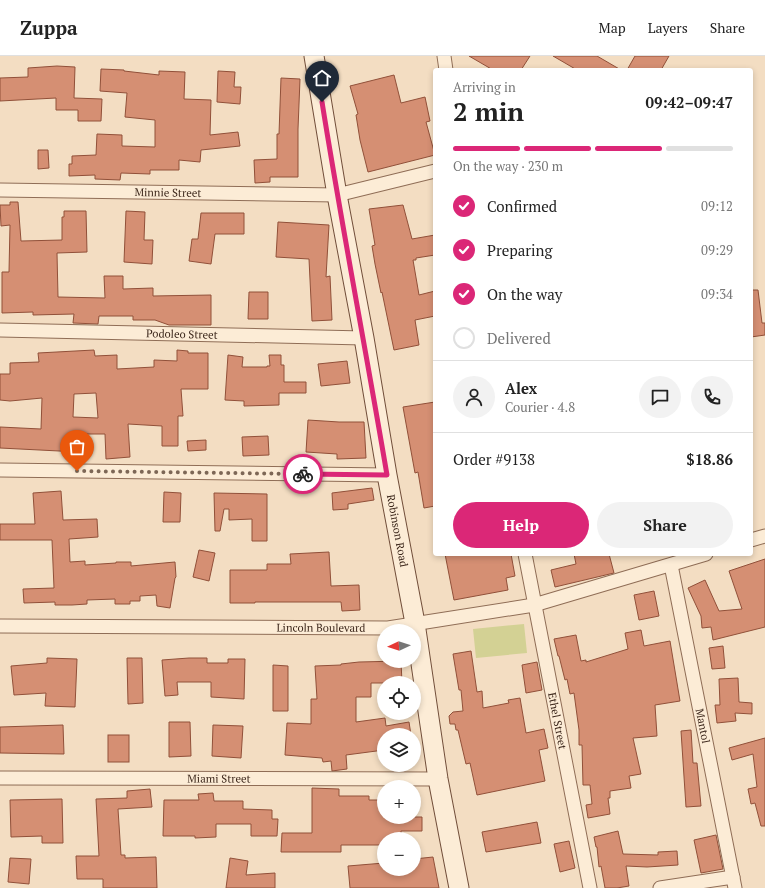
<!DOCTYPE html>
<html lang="en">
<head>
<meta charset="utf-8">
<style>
	:root { --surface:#fff; --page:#f2f2f2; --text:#222; --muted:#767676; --line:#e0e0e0; --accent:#db2777 }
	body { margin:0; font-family:"PT Serif",serif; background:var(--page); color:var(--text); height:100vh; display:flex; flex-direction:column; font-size:15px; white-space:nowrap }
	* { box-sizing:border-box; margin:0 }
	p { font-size:13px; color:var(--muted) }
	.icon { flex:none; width:22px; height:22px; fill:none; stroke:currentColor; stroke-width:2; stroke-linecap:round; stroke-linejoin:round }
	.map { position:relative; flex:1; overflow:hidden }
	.details { position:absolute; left:433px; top:12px; width:320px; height:488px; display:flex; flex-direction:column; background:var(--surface); border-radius:4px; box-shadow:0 2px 6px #0003 }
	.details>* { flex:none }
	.needle { width:26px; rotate:266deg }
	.fabs { position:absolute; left:377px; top:568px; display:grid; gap:8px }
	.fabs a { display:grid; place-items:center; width:44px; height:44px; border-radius:50%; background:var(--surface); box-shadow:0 2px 6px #0003; font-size:20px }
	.pin { position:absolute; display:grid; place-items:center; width:34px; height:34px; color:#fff; margin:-41px -17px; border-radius:50% 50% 50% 0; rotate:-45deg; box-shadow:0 0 4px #0007 }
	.pin .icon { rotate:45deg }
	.courier { position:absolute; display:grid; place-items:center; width:40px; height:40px; margin:-20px; border:3px solid #db2777; border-radius:50%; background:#fff; color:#222; box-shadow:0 1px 5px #0007 }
	.headline em { font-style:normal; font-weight:800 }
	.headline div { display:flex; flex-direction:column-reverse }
	.headline { display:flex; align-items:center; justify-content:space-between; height:68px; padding:0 20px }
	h1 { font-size:26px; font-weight:800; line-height:30px }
	.bar { display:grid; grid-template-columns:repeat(4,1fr); gap:6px 4px; align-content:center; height:48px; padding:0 20px }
	.bar i { height:5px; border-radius:3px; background:var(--line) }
	.bar .active { background:var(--accent) }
	.bar p { grid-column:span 4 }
	.line { display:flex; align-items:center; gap:10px; padding:0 20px; border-top:1px solid var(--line) }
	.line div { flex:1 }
	.round { display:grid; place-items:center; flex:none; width:42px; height:42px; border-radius:21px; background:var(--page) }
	ol { padding:0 20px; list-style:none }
	li { display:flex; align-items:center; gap:12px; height:44px }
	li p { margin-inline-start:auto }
	li .icon { padding:4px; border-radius:50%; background:var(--accent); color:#fff; stroke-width:4 }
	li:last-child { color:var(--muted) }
	li i { width:22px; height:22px; border:2px solid var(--line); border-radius:50% }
	.primary-button { display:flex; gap:8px; margin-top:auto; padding:8px 20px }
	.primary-button a { flex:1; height:46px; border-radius:24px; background:var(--accent); color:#fff; font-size:16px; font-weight:800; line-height:46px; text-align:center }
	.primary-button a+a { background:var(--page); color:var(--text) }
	header { display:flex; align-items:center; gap:24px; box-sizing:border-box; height:56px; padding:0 20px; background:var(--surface); border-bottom:1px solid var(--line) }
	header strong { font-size:19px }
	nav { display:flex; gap:22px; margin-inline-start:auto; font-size:14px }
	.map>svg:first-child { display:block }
</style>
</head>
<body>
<header>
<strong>Zuppa</strong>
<nav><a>Map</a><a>Layers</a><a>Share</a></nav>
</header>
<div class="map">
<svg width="765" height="832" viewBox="0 0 765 832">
	<rect width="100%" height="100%" fill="#f3ddc2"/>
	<path fill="#d3d194" d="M524,568L527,597L476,602L473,573Z"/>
	<g fill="#d58f73" stroke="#915039" fill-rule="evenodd">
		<path d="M469,0H530L521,14H493Z"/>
		<path d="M553,0H597L621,14H577Z"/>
		<path d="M635,0H669L661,14H627Z"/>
		<path d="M57,10L75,11L74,42L102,43L101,65H78V54H56V42L0,45V22L28,21V12Z"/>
		<path d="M101,13L124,14V15L159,19V15L185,16L184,43L211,44L210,79L238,76L240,90L201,94L200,106L179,104V114H150V118L121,117L120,124L95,123V119L69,120V108H72V100L96,99L97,78L122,79V90L155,91V64L125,61L127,37L100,35Z"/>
		<path d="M218,15L235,16L234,31H241L240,48L217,46Z"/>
		<path d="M394,19L401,47L425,41L430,65L426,66L435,99L368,116L360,84L356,59L358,58L350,30Z"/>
		<path d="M281,22L300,23L298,73V121H270V126L255,127L254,104L277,103V78H279Z"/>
		<path d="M38,94H48L49,112L38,113Z"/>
		<path d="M10,146H18L21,185L62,184V161H64V155H86L87,196L57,197L58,241L105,242L104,220H123V233L153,232V240L211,239V269H169L155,264H133V260H99L98,268L73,267L74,258L33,259V256L2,257V216H9L10,169L1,170L0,149H10Z"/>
		<path d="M403,149L412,183L435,179V199L416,202V204H413L419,239L435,235V260L415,264L419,289L394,294L382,236L381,237L375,208L372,190L375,189L369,153Z"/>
		<path d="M126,155L145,156L144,184H153L152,208L124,206Z"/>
		<path d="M201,157H244V178H215L211,208L189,205L192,183H198Z"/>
		<path d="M278,166L329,169L326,221L330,220L332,264L312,265L309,203L276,201Z"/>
		<path d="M751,234H758L762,267H765V279L751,281Z"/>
		<path d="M249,236H268V263H248Z"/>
		<path d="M94,294L95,300L117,299V313L154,311V304L177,305V294L188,295V297H208V333H181L183,360H178V390H162V370L128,368L130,401L106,403L105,378H80L79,396L0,392V371L41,373L42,342L10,345L0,344V318H10V307L39,306L38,297ZM96,337L98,362L73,361L74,338Z"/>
		<path d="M228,299L243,301L242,311H267V310H270L269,299H281V309H284V326H306V337H279V349L244,350V345L225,344Z"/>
		<path d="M347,305L350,327L321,330L318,308Z"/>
		<path d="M435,346V450L424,452L418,416L415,417L403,351Z"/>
		<path d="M308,364L339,366H364L366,402L337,403V398L306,396Z"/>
		<path d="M268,380L269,399L243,400L242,381Z"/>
		<path d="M206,384V394L188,395L187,385Z"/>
		<path d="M372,432L374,444L348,448V453L333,454L332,437Z"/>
		<path d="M61,435L63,464L97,463L98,481L69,483L70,506L85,505V509L116,507V506H131V510L175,506L176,521L175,522L170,552L157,550L156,539L140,540V545H130V548H115V543L87,544V548L72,549H55V546L24,547L23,533L54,532L52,484H0V468H35L33,437Z"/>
		<path d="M164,436L181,437L180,466H163Z"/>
		<path d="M214,437L267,438V485H252V463L229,464V453H224L220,475H215Z"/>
		<path d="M199,494L215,497L209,525L193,521Z"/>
		<path d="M329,496L331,530L359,529L360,554L342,555L341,546H255V547H230V514H267V508H291L290,498Z"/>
		<path d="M445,498H511L515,520L506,522L508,534L454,544Z"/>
		<path d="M574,498H609L614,517L555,531L551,514L576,508Z"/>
		<path d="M765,503V571L713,584L711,571L702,572L701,560L688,532L705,524L719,555L742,553L729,515Z"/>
		<path d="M654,535L659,560L639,564L634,539Z"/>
		<path d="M641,574L644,590L670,585L680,645L655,649L657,680L633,682L641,718L629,720L631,732L610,735V742H608L610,758L588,762L586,749L592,748L590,729H583L582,689H579V674L574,637L570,638L567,623L565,624L559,600H558L554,583L576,579L581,605L586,604V606L628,593L625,577Z"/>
		<path d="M723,590L725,612L712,613L709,592Z"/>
		<path d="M471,595L477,636L482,635L483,652L509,647L508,644L520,642L526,677L544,673L548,692L539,694L545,725L477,739L470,707L466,708L458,674H456L455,668H450L449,660L453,656L463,655L461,634H459L453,598Z"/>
		<path d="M47,602L77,603L75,651L45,650L46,637L14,639L11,610L47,607Z"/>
		<path d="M127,602H142L143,647L128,648Z"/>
		<path d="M189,602H207V607H228V603H245L244,643L211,641V626H177L178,639L165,640L162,604Z"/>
		<path d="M401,605L402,627H371V641H356V666L385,662L386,670L409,666L411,679H384V694L346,699L347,713L332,715L331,705L323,706L322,702L285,699L287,667L311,668V643H317L315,610L341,609V608L359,606Z"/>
		<path d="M537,606L542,634L526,637L522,609Z"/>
		<path d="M273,609L288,610V655H273Z"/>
		<path d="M738,622L739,646L752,647V658L735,657L736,665L717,667L715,649H720L719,623Z"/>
		<path d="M169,666H190L191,700L169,701Z"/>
		<path d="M63,669L64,698L0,697V671Z"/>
		<path d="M213,669L243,670L241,702L212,700Z"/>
		<path d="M691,674L693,707H697L701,750L686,751L681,675Z"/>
		<rect x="108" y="679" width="21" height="27"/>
		<path d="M765,682V770H761L755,747L751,748L748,733L757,731L753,698L732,704L729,692Z"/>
		<path d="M312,732L339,733V740H369V744H384V761H422V775H401V783H384V789H341V796H281L282,777H312Z"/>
		<path d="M150,733L152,751L118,753L121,799H125V802L156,801L157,832H103V823H77L76,800H99L96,743L127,742V735Z"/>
		<path d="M213,737L214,745H243V753L272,754V763H278L277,780H251V768H216V781L195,782V780H163L164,744H199L198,738Z"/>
		<path d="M62,743L63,787H42V780L11,781L10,744Z"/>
		<path d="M537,766L541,787L486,796L482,776Z"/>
		<path d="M618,775L623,798L658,799V796L677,795L678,809L647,811L626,810L629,830L617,832H605L601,810L599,811L597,791H596L594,781Z"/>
		<path d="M716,779L723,813L701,817L694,784Z"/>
		<path d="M569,785L575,812L560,816L554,788Z"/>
		<path d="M433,801L439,832H350L348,810L384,807V813H414V803Z"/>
		<path d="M10,802L31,803L29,828L8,826Z"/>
		<path d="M230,802L248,805L246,819L275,817V832H226Z"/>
	</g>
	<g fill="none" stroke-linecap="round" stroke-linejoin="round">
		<defs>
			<g id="street">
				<path d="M444,0L446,14"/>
				<path id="s1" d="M0,134L337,139L435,115"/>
				<path id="s2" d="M0,274L364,282"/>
				<path d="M0,414L387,419"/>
				<path d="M751,484L765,480"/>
				<path id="s3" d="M525,498L590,832"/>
				<path id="s4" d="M671,509L735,832"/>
				<path id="s5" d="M0,570L388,572L534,549L706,498"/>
				<path id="s6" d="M0,722L438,723"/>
				<path d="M660,832L733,821"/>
			</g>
			<g id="secondary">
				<path id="s7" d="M314,0L337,139L364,282L387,419L415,567L438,723L459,832"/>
			</g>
		</defs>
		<use href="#street" stroke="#8f6d56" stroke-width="15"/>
		<use href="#secondary" stroke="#714e3a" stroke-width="21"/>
		<use href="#street" stroke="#fcecd6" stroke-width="13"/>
		<use href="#secondary" stroke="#fcecd6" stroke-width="19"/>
	</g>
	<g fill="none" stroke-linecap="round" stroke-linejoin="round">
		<path stroke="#7d6756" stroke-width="4" stroke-dasharray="0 7.2" d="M77,415L303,418"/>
		<path stroke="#db2777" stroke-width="5" d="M303,418L387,419C366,295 342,171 322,46"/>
	</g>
	<g text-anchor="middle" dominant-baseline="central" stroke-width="3" stroke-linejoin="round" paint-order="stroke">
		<g font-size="11" fill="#3d281c" stroke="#f9e9d2">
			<text stroke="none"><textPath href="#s1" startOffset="168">Minnie Street</textPath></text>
			<text stroke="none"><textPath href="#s2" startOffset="182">Podoleo Street</textPath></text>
			<text stroke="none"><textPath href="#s7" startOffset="482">Robinson Road</textPath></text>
			<text stroke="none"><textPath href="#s5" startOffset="321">Lincoln Boulevard</textPath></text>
			<text stroke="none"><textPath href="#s3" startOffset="170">Ethel Street</textPath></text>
			<text stroke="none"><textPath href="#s4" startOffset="164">Mantol</textPath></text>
			<text stroke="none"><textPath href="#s6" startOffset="219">Miami Street</textPath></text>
		</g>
	</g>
</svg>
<div class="fabs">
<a><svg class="needle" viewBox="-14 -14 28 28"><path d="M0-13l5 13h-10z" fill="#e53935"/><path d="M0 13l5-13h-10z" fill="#767676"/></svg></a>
<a><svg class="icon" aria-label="locate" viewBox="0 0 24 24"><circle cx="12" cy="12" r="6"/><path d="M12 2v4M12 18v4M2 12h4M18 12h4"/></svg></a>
<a><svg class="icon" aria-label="layers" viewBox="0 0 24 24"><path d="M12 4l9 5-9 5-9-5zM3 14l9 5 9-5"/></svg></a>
<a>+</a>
<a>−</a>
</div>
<div class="pin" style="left:77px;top:415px;background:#ea580c"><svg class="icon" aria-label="bag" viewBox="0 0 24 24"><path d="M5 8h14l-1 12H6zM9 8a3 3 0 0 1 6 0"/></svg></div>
<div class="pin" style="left:322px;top:46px;background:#1f2937"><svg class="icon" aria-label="home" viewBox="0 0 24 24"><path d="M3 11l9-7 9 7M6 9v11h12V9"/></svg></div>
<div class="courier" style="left:303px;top:418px"><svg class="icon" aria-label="bike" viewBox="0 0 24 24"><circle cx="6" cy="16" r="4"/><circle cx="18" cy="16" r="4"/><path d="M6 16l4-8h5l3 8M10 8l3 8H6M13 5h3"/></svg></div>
<section class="details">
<div class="headline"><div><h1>2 min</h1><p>Arriving in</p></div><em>09:42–09:47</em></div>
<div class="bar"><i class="active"></i><i class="active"></i><i class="active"></i><i></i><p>On the way · 230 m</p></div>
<ol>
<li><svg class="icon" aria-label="check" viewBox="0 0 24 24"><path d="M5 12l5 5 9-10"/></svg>Confirmed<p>09:12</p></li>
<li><svg class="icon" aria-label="check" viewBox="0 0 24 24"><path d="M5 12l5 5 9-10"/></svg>Preparing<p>09:29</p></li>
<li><svg class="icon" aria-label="check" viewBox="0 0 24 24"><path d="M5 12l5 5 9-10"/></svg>On the way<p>09:34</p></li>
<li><i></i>Delivered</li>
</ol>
<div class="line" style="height:72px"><a class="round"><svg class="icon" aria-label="person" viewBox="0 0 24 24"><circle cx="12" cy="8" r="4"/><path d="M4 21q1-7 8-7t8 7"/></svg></a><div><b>Alex</b><p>Courier · 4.8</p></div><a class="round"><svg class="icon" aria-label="chat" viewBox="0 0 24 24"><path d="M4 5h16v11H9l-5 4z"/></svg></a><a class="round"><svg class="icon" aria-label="phone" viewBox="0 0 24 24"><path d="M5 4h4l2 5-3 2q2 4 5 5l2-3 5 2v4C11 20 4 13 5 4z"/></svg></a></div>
<div class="line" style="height:52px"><div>Order #9138</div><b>$18.86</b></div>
<div class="primary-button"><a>Help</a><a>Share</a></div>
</section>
</div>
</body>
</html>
